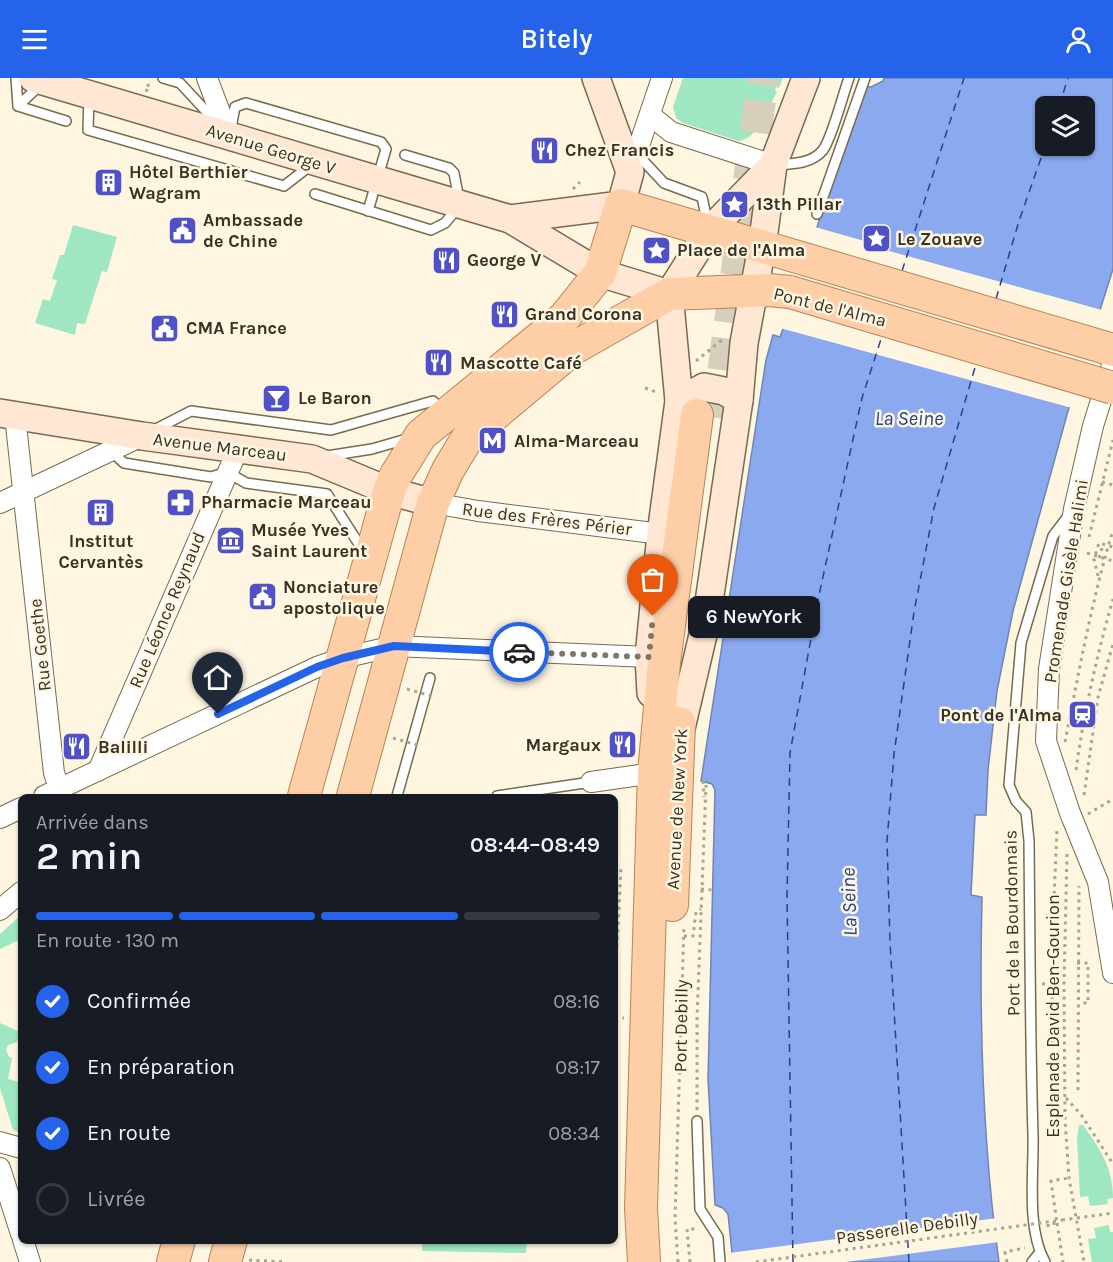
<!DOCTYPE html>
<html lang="fr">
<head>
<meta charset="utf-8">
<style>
	:root { --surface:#171b24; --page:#242831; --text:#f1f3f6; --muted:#9ea1a6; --line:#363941; --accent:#2563eb }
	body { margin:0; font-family:Karla,sans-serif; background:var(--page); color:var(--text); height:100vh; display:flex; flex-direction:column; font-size:22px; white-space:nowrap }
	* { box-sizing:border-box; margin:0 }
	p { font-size:20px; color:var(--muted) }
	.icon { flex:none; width:33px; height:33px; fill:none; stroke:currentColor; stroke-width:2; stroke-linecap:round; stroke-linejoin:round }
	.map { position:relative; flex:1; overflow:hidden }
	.panel { position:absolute; left:18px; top:716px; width:600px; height:450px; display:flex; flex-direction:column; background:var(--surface); border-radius:9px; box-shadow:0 2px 4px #0004 }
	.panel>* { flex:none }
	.controls { position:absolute; left:1035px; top:18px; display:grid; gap:12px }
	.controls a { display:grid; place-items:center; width:60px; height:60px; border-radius:9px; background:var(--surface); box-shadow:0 2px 4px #0004; font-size:30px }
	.pin { position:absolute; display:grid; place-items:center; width:51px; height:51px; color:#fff; margin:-62px -26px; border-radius:50% 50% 50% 0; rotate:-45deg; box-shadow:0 0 6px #0007 }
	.pin .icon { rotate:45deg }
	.courier { position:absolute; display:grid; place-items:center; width:60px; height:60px; margin:-30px; border:4px solid #2563eb; border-radius:50%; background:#fff; color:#222; box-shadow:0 2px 8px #0007 }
	.bubble { position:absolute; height:42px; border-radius:9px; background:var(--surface); box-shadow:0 2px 4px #0004; font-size:20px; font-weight:600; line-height:42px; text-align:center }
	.overview em { font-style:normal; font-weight:600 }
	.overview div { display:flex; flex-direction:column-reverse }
	.overview { display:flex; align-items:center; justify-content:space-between; height:102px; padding:0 18px }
	h1 { font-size:39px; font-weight:600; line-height:45px }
	.bar { display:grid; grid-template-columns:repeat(4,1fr); gap:9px 6px; align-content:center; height:72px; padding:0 18px }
	.bar i { height:8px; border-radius:4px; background:var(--line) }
	.bar .active { background:var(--accent) }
	.bar p { grid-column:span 4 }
	ol { padding:0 18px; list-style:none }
	li { display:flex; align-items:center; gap:18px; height:66px }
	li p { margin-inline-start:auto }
	li .icon { padding:6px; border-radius:50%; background:var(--accent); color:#fff; stroke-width:4 }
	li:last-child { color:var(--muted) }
	li i { width:33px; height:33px; border:3px solid var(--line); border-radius:50% }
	header { display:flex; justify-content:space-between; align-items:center; height:78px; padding:0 18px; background:var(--accent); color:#fff; font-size:27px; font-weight:600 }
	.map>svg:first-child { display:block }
</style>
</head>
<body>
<header><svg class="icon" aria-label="menu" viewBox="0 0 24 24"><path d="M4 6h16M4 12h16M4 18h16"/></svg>Bitely<svg class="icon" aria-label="person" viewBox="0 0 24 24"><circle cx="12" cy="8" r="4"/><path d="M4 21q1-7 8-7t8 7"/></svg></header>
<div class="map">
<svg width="1113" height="1184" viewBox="0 0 1113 1184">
	<rect width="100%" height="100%" fill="#fef6e1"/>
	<g fill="#9ee7c2">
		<path d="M683,0H783L779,10L776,9L775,12L777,14C768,29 758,62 738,63L683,45L676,40L673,29Z"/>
		<path d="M73,147L117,159L107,194L102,193L85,246L77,245L75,257L35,245L43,221L50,223L57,202L52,201L60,177H64Z"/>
		<path d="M21,837V861L0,871V856Z"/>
		<path d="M0,945L20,954L17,964L8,967L6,972L9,979L12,980L8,1001L19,1004L21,995V1055L13,1052L0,1010Z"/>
		<path d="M1079,1047H1083C1100,1071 1113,1089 1113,1120L1107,1121L1108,1126L1090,1128L1088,1118L1080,1119L1077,1061Z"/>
		<path d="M1109,1147L1110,1154H1113V1184H1092L1088,1161L1096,1160L1094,1150Z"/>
		<path d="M422,1163H527L526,1175L422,1173Z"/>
	</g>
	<path fill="#8aa9ee" stroke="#7185b2" stroke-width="1.5" fill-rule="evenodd" d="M884,0H1113V191L1068,333L1013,533L997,613L988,692L986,737H975L971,817L982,819C979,941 982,1063 999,1184H733L728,1136L723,1130L715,1127L708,1001L715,712L712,706L701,703L766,282L773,257L780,259L783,251L864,8L871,9L883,3ZM1046,28H1084V68H1046Z"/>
	<g fill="#fef6e1">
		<path d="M815,149L875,166L877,158L875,169L1102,232L1072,330L780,250Z"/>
		<path d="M997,1140L999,1164L846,1184H730L729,1175Z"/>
	</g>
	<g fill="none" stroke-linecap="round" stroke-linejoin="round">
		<g stroke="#234291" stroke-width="1.5" stroke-dasharray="8 6" stroke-linecap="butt">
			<path d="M1059,28L1068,0"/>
			<path d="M902,193L964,0"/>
			<path d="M996,221L1019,143L1046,66"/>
			<path d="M793,1184L787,819L790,675L819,517L862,320L882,258"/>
			<path d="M909,1184L890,864L887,763L894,676L914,534L934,430L976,286"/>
		</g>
		<path stroke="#d6cfbb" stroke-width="32" stroke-dasharray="32 16" stroke-linecap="butt" d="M717,340L763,0"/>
		<defs>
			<g id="lane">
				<path d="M16,0L18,28L66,43"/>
				<path d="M163,0L180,5L219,47"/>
				<path d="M89,19L88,52L284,108L311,87"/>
				<path d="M18,28L40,7"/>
				<path d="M231,50L235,29L246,25L381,64L386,71L368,133"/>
				<path d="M637,76L664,105L702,119L708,147"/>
				<path d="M775,87C792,86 812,86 823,72C832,60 843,16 849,0"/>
				<path d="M315,116L431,152L445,145L460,127L454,95L449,90L405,77"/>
				<path d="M817,136L865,0"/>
				<path d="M152,353L191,333L331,352L433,323L442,333"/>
				<path d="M111,373L124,385L211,399L227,394L246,405L327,416L364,474"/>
				<path d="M327,378L372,371L410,360"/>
				<path d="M397,718L430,600"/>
				<path d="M497,718L591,704"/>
				<path d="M697,1043L700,1131L718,1159L720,1184"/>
				<path d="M1032,1184L1040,1174"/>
				<path d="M1045,1184C1026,1150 1034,1096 1033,1057C1030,959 1030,861 1029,763L1026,734L1016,723L1009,707L1021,565L1053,458L1069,437"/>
			</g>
			<g id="street">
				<path d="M207,0L229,58"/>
				<path d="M650,37L671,54L773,87"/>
				<path d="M630,94L662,0"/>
				<path d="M1113,284L1093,348L1074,431L1049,591L1046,663L1070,735L1098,804L1113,895"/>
				<path d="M15,338L54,695L62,718"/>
				<path d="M0,425L142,358"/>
				<path d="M433,425L478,433L661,456"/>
				<path d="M98,693L238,371"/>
				<path d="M591,704L654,695"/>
				<path d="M44,718L317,589L343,580L394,568L649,579"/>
				<path d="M0,740L21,730"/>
				<path d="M0,832L21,814"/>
				<path d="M0,1064L21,1070"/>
				<path d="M0,1090L21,1156"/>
				<path d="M23,1162L30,1184"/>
			</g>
			<g id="secondary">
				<path d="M33,0L510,141L600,195L669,216"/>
				<path d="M510,141L621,127L630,94L596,0"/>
				<path d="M669,216L709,153L773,87"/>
				<path d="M679,323L704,309L724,313L739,322"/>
				<path d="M0,335L142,358L312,381L389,413L433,425"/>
				<path d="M651,615L649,579L661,456L679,323L669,216"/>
				<path d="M678,663L706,544L739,322L744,265L762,169L773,87L806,0"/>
			</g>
			<g id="primary">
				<path d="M304,718L389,413L396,397L421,357L564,240L600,195L621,127L1113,272"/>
				<path d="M353,718L433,425L448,392L468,359L574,270L669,216L769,212L790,214"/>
				<path d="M672,827L679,645"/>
				<path d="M173,1184L179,1162"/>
				<path d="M225,1184L231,1162"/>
				<path d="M644,1184L641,1130L654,695L664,585L697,337"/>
			</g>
		</defs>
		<use href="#lane" stroke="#786b4d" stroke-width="12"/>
		<use href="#street" stroke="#786b4d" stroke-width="22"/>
		<use href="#secondary" stroke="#786b4d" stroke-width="30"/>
		<use href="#primary" stroke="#b98354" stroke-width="34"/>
		<g stroke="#aba492" stroke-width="3" stroke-dasharray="3 4.5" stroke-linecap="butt">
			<path d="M149,6L145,12L149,13L150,10"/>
			<path d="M573,111L580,104"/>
			<path d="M696,283L723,261"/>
			<path d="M645,310L656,314"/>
			<path d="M1102,404L1113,407"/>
			<path d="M1089,459L1113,362"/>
			<path d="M1087,475L1113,483"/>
			<path d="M1099,480L1103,467"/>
			<path d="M1098,498L1094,481L1099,465L1113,469"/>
			<path d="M1065,664C1079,593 1092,521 1113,452"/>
			<path d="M1076,692C1084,634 1097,577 1113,521"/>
			<path d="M703,703L704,719"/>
			<path d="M1084,717L1098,619L1113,566"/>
			<path d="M1088,736L1113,721"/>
			<path d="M1067,776L1064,905L1065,1042L1069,1100L1084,1184"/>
			<path d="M615,787L621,791L615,903"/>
			<path d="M701,811L713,812"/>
			<path d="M684,858H693L696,834L701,831"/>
			<path d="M1077,885H1088V925H1079"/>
			<path d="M1042,906L1064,905"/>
			<path d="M615,940H624"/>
			<path d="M1052,966V866L1057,751"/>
			<path d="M1078,1012L1079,808"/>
			<path d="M1066,1020L1082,1038L1113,1086"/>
			<path d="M697,1032V941L706,707"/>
			<path d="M1062,1142L1113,1135"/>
			<path d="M1057,1145L1063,1184"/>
			<path d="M1048,1149V1146L1057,1145L1051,1103L1069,1100"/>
			<path d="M249,1182L286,1184"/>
			<path d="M678,1184L675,1140L684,848"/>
			<path d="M690,1184L687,1151H697"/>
			<path d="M1007,1184L1005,1174L1025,1170"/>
		</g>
		<use href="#lane" stroke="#fff" stroke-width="9"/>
		<use href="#street" stroke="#fff" stroke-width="20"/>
		<use href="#secondary" stroke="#ffe7d3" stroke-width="27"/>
		<use href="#primary" stroke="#fecea7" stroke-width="32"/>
		<defs>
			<path id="primary-bridge" d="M790,214L1113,310"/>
		</defs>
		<use href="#primary-bridge" stroke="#b98354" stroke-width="34" stroke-linecap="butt"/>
		<g stroke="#aba492" stroke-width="3" stroke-dasharray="3 4.5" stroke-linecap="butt">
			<path d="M407,611L435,619"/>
			<path d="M393,660L421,668"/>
			<path d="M756,1184L1062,1142"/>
		</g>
		<use href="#primary-bridge" stroke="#fecea7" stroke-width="32"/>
	</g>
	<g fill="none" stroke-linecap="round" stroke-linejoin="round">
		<path stroke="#7d7767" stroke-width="6" stroke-dasharray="0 10.8" d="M519,574L649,579L653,538"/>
		<path stroke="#2563eb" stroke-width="8" d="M218,636L317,589L343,580L394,568L519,574"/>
	</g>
	<defs>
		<symbol id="restaurant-square" viewBox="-11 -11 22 22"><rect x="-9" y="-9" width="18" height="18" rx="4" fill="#5051c8" stroke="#fef6e1"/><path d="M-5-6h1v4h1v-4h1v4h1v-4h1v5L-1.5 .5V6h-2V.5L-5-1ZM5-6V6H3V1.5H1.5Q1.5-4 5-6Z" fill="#fff"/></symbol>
		<symbol id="building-square" viewBox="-11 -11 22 22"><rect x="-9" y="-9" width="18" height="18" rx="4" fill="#5051c8" stroke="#fef6e1"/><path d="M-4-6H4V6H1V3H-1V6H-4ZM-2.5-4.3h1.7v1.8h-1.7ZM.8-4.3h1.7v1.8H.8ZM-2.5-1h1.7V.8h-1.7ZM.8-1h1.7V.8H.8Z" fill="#fff"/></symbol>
		<symbol id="sight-square" viewBox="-11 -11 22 22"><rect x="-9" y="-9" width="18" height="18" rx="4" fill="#5051c8" stroke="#fef6e1"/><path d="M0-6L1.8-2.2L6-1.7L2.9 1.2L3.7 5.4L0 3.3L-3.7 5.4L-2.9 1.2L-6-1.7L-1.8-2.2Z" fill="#fff"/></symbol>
		<symbol id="civic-square" viewBox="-11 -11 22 22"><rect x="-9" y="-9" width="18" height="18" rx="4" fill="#5051c8" stroke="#fef6e1"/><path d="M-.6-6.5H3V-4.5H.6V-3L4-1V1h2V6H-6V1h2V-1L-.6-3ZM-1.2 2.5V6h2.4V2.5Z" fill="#fff"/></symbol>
		<symbol id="bar-square" viewBox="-11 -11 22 22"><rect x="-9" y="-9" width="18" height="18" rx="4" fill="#5051c8" stroke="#fef6e1"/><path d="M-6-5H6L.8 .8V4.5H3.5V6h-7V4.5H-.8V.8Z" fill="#fff"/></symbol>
		<symbol id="metro-square" viewBox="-11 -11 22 22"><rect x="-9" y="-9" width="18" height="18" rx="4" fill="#5051c8" stroke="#fef6e1"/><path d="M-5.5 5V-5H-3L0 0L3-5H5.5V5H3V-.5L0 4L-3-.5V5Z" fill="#fff"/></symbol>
		<symbol id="pharmacy-square" viewBox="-11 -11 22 22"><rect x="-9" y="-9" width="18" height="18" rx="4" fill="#5051c8" stroke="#fef6e1"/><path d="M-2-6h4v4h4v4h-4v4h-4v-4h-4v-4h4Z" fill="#fff"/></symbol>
		<symbol id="museum-square" viewBox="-11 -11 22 22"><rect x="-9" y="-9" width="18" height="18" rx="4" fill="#5051c8" stroke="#fef6e1"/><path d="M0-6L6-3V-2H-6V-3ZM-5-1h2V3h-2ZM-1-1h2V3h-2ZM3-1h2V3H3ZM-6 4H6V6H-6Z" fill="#fff"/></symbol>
		<symbol id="station-square" viewBox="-11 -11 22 22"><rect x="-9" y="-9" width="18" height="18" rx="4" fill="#5051c8" stroke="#fef6e1"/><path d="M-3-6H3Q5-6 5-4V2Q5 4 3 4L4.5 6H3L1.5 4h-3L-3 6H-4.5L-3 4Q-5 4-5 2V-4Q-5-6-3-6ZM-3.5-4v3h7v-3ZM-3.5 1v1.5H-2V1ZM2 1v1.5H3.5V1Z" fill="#fff"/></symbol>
	</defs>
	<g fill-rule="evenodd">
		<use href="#restaurant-square" x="528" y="56" width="33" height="33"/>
		<use href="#building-square" x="92" y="88" width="33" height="33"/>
		<use href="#sight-square" x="718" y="110" width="33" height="33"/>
		<use href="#civic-square" x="166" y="136" width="33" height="33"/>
		<use href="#sight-square" x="860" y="144" width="33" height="33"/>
		<use href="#sight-square" x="640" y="156" width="33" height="33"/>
		<use href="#restaurant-square" x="430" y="166" width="33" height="33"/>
		<use href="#restaurant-square" x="488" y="220" width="33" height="33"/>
		<use href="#civic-square" x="148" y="234" width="33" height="33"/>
		<use href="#restaurant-square" x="422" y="268" width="33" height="33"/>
		<use href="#bar-square" x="260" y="304" width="33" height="33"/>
		<use href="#metro-square" x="476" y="346" width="33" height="33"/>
		<use href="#pharmacy-square" x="164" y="408" width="33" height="33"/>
		<use href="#building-square" x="84" y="418" width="33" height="33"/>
		<use href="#museum-square" x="214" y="446" width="33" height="33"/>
		<use href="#civic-square" x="246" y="502" width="33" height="33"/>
		<use href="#station-square" x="1066" y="620" width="33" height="33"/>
		<use href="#restaurant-square" x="606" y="650" width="33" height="33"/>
		<use href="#restaurant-square" x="60" y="652" width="33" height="33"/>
	</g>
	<g text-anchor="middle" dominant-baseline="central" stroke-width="5" stroke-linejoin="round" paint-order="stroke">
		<g font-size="18" fill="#383225" stroke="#fef6e1">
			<text transform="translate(271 71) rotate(17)">Avenue George V</text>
			<text transform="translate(830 229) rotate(14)">Pont de l'Alma</text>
			<text transform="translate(220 369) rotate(7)">Avenue Marceau</text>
			<text transform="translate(547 441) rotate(7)">Rue des Frères Périer</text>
			<text transform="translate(1066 503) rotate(-81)">Promenade Gisèle Halimi</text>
			<text transform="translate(167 532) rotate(-67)">Rue Léonce Reynaud</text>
			<text transform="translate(40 567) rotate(-96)">Rue Goethe</text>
			<text transform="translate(677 731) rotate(-87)">Avenue de New York</text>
			<text transform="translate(1012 845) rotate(-91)">Port de la Bourdonnais</text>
			<text transform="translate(1053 938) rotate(-90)">Esplanade David Ben-Gourion</text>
			<text transform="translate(681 948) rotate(-89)">Port Debilly</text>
			<text transform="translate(907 1150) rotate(-8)">Passerelle Debilly</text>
		</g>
		<g font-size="18" font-weight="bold" fill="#383225" stroke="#fef6e1" text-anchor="start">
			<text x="565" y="72">Chez Francis</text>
			<text x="129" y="94">Hôtel Berthier<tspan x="129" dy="21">Wagram</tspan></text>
			<text x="756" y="126">13th Pillar</text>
			<text x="203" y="142">Ambassade<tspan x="203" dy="21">de Chine</tspan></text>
			<text x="897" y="161">Le Zouave</text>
			<text x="677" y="172">Place de l'Alma</text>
			<text x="467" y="182">George V</text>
			<text x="525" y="236">Grand Corona</text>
			<text x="186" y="250">CMA France</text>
			<text x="460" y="285">Mascotte Café</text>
			<text x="298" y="320">Le Baron</text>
			<text x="514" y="363">Alma-Marceau</text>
			<text x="201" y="424">Pharmacie Marceau</text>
			<text x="251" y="452">Musée Yves<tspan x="251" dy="21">Saint Laurent</tspan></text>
			<text x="101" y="463" text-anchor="middle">Institut<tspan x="101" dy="21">Cervantès</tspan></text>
			<text x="283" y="509">Nonciature<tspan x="283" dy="21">apostolique</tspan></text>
			<text x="1062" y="637" text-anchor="end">Pont de l'Alma</text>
			<text x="601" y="667" text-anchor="end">Margaux</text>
			<text x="98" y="669">Balilli</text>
		</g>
		<g font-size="20" font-style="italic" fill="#234291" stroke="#fef6e1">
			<text x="909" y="340">La Seine</text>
			<text transform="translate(849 824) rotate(-92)">La Seine</text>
		</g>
	</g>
</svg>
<div class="controls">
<a><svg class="icon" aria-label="layers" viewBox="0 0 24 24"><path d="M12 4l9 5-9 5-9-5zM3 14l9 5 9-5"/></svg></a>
</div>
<div class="pin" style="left:653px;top:538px;background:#ea580c"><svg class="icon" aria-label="bag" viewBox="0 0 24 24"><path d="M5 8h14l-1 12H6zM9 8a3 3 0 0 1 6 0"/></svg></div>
<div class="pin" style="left:218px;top:636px;background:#1f2937"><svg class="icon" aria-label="home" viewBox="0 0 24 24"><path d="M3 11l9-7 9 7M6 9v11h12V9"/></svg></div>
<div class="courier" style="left:519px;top:574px"><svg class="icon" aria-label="car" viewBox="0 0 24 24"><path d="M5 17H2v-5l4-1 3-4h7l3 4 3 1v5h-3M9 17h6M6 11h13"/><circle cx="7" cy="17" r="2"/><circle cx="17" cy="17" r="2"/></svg></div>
<div class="bubble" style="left:688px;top:518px;width:132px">6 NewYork</div>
<section class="panel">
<div class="overview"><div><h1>2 min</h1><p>Arrivée dans</p></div><em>08:44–08:49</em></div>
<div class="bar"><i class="active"></i><i class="active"></i><i class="active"></i><i></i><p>En route · 130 m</p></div>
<ol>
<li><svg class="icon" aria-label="check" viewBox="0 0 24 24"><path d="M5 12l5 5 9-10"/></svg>Confirmée<p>08:16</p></li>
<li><svg class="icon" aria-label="check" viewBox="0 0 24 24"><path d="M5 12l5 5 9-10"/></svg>En préparation<p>08:17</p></li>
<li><svg class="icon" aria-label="check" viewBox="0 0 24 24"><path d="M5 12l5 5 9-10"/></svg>En route<p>08:34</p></li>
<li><i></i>Livrée</li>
</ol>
</section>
</div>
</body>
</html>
